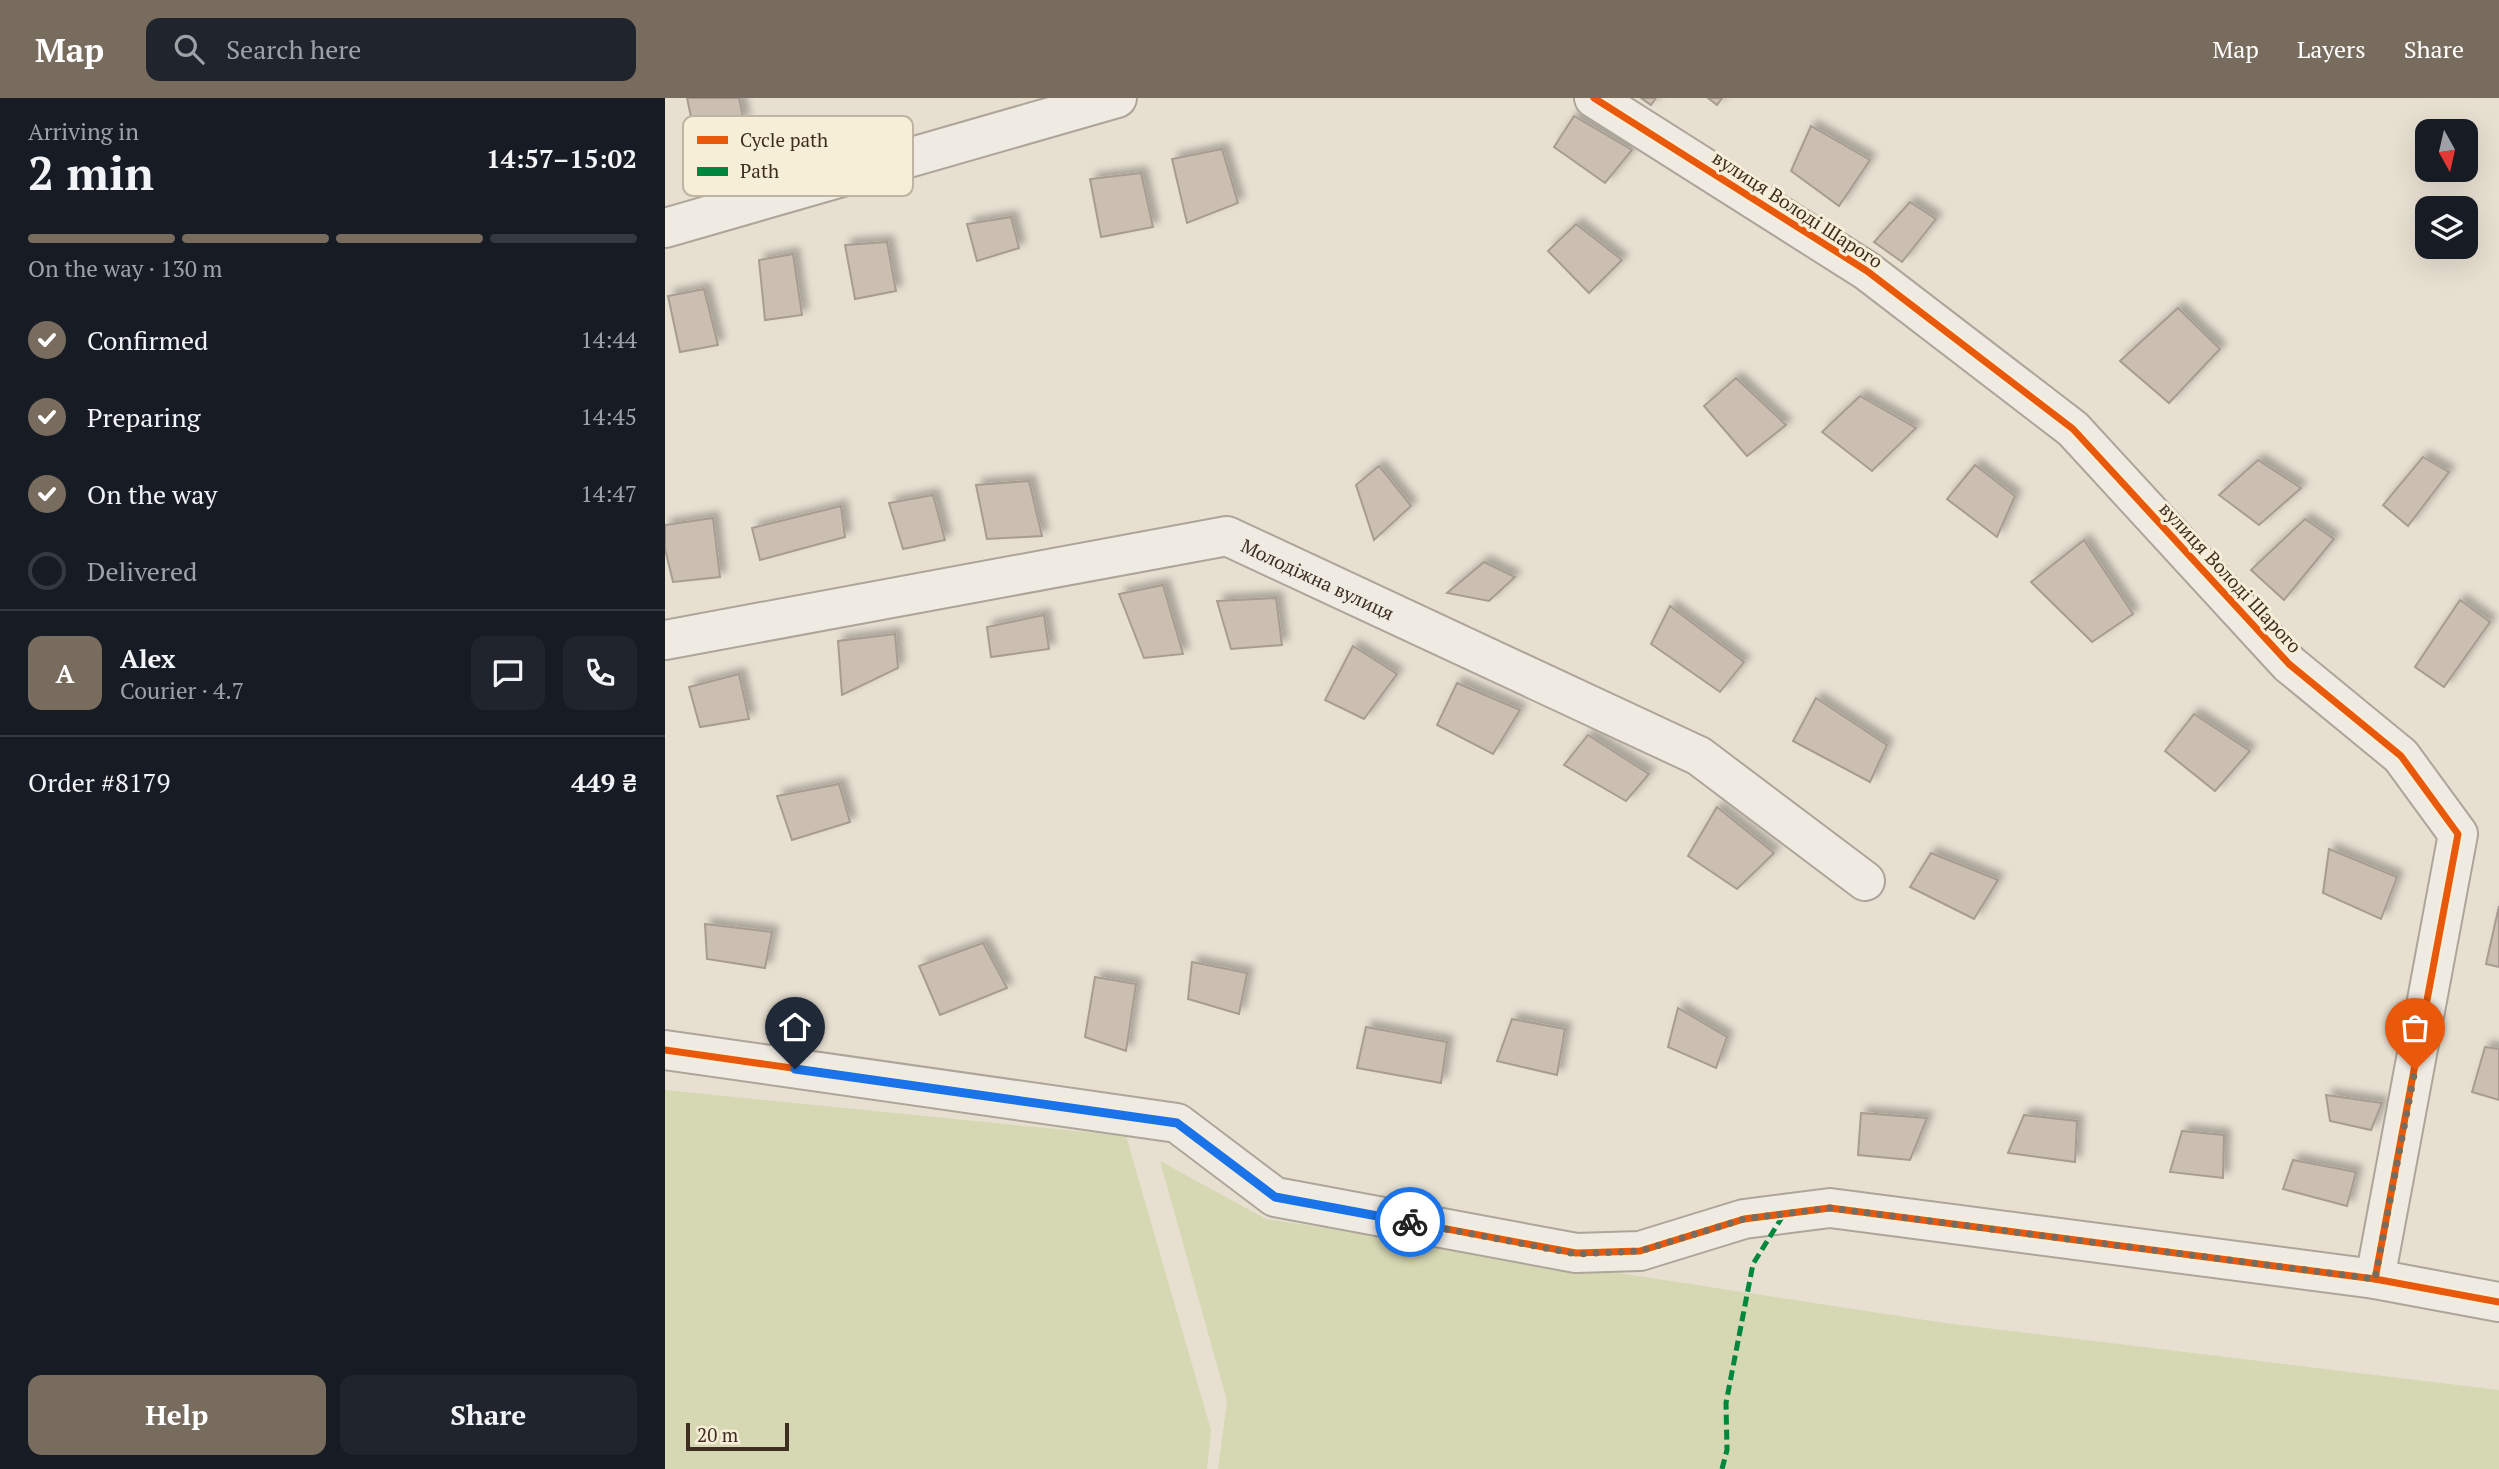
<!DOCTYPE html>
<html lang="en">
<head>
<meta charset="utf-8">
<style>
	:root { --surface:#171b24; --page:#20242c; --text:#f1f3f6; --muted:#9ea1a6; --line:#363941; --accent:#786c5e }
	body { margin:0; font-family:"PT Serif",serif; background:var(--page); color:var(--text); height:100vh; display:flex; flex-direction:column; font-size:26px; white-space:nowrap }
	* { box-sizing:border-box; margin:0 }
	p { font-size:23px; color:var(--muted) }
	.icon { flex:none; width:38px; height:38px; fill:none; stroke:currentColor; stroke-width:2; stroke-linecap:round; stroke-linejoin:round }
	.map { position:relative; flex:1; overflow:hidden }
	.sheet { display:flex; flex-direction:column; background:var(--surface); width:665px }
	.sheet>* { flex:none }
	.needle { width:46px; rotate:172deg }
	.buttons { position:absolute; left:1750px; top:21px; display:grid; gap:14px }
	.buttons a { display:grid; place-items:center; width:63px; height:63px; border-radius:14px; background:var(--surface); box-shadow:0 7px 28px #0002; font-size:35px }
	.scale { position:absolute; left:21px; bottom:18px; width:103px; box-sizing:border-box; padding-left:7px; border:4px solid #3d2e20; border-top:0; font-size:19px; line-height:24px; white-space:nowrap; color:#3d2e20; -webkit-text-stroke:5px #f7eed8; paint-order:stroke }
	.pin { position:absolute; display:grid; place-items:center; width:60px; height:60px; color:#fff; margin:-72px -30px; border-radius:50% 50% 50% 0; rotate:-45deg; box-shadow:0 0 7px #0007 }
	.pin .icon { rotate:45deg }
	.courier { position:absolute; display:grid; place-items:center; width:70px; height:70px; margin:-35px; border:5px solid #1a73e8; border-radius:50%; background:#fff; color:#222; box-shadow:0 2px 9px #0007 }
	.headline em { font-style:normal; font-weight:600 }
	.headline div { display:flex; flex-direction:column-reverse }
	.headline { display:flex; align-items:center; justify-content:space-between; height:119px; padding:0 28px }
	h1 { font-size:46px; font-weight:600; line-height:52px }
	.bar { display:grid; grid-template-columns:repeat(4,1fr); gap:10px 7px; align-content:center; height:84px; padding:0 28px }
	.bar i { height:9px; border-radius:5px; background:var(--line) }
	.bar .selected { background:var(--accent) }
	.bar p { grid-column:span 4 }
	.line { display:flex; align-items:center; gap:18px; padding:0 28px; border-top:2px solid var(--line) }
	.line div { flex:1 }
	.round { display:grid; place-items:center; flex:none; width:74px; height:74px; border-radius:14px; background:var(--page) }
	ol { padding:0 28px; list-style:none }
	li { display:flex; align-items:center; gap:21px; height:77px }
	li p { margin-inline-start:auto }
	li .icon { padding:7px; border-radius:50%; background:var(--accent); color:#fff; stroke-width:4 }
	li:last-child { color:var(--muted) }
	li i { width:38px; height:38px; border:4px solid var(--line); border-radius:50% }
	.action { display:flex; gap:14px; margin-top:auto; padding:14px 28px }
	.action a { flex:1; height:80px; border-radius:14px; background:var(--accent); color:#fff; font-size:28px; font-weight:600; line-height:80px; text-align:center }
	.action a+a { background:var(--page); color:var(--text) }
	header { display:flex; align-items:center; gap:42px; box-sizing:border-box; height:98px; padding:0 35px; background:var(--accent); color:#fff }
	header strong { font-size:33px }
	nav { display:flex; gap:38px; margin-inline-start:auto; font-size:24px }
	.search { width:490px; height:63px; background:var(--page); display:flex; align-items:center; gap:18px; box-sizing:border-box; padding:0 24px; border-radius:14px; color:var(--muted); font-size:26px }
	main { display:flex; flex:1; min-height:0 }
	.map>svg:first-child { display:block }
</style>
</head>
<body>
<header>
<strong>Map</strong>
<div class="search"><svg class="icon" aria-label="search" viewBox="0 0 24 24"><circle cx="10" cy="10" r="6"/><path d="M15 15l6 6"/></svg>Search here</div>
<nav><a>Map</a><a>Layers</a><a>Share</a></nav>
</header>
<main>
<section class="sheet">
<div class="headline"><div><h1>2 min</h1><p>Arriving in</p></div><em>14:57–15:02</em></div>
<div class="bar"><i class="selected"></i><i class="selected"></i><i class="selected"></i><i></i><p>On the way · 130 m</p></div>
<ol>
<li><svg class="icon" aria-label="check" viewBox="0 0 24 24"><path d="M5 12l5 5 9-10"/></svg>Confirmed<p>14:44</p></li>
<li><svg class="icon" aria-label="check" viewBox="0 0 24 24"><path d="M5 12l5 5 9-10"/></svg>Preparing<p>14:45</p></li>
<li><svg class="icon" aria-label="check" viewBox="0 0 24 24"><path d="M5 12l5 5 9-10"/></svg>On the way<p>14:47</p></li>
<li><i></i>Delivered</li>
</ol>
<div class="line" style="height:126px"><b class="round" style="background:var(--accent);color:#fff">A</b><div><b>Alex</b><p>Courier · 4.7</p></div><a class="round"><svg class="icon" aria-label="chat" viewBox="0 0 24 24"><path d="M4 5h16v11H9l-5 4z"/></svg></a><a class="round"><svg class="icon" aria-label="phone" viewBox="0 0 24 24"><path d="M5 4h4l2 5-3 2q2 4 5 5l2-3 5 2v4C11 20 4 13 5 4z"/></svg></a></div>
<div class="line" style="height:91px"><div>Order #8179</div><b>449 ₴</b></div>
<div class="action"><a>Help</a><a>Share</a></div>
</section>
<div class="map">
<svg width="1834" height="1371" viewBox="0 0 1834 1371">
	<defs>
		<filter id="shadow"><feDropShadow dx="6" dy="-6" stdDeviation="3.5" flood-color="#0004"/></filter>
	</defs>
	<rect width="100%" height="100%" fill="#e7e0d1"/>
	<g fill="#d6d7b3">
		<path d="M0,992L461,1038L546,1332L542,1371H0Z"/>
		<path d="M495,1063L601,1121L1280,1225L1834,1292V1371H553L562,1303Z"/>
	</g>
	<g fill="#cbbfb2" stroke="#a89c90" stroke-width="2" filter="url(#shadow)">
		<path d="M22,0H74L79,23L29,33Z"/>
		<path d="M976,0H991L986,7Z"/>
		<path d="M1043,0H1057L1052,7Z"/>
		<path d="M909,18L967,52L940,85L889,49Z"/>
		<path d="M1146,28L1205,62L1174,108L1126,73Z"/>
		<path d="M557,51L573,105L522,125L507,61Z"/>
		<path d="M476,75L488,129L436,139L425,81Z"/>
		<path d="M1245,104L1271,121L1237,164L1209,144Z"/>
		<path d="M346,119L354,150L312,163L302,126Z"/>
		<path d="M911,126L957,162L924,195L883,153Z"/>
		<path d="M222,144L231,193L190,201L180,147Z"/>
		<path d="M128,156L137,217L100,222L94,162Z"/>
		<path d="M39,191L53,247L15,254L3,198Z"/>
		<path d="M1513,210L1555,251L1504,305L1455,263Z"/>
		<path d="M1071,280L1121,327L1082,358L1039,308Z"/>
		<path d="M1195,298L1251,330L1207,373L1157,334Z"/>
		<path d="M1758,359L1784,374L1743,428L1718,407Z"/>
		<path d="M1593,362L1636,390L1594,427L1554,397Z"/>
		<path d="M1310,367L1350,398L1332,439L1282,401Z"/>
		<path d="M714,368L746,408L709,442L691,387Z"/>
		<path d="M364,383L377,438L322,441L311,387Z"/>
		<path d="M268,397L280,442L238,451L224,405Z"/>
		<path d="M176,408L180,439L95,462L87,430Z"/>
		<path d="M48,420L55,479L8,484L0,451V427Z"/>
		<path d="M1640,421L1669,441L1619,502L1586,472Z"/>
		<path d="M1419,442L1468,516L1427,544L1366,484Z"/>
		<path d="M819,464L850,479L824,503L782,495Z"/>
		<path d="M498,487L518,556L479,560L454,496Z"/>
		<path d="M611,500L617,547L566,551L552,503Z"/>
		<path d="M1795,502L1825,524L1779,589L1750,569Z"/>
		<path d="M1005,508L1079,564L1055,594L986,546Z"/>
		<path d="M379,517L384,551L326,559L322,529Z"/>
		<path d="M230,536L233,570L177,597L173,543Z"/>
		<path d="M688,548L732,576L699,621L660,602Z"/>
		<path d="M74,576L84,621L35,629L24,589Z"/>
		<path d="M792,585L855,612L828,656L772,627Z"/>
		<path d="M1151,600L1222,647L1205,684L1128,643Z"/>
		<path d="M1529,616L1585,653L1550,693L1500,653Z"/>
		<path d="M923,637L984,676L961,703L899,667Z"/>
		<path d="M174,686L185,724L127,742L112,698Z"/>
		<path d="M1052,709L1109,755L1072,791L1023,758Z"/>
		<path d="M1664,751L1732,779L1716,821L1658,795Z"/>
		<path d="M1266,755L1333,782L1309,821L1245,789Z"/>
		<path d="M1834,808V869L1821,866Z"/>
		<path d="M40,826L107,834L100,870L42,861Z"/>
		<path d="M318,845L342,890L275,917L254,868Z"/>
		<path d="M527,864L582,875L574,916L523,901Z"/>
		<path d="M430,879L471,886L461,953L420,939Z"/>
		<path d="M1013,910L1062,939L1051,970L1003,949Z"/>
		<path d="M847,921L900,931L892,977L832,963Z"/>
		<path d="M701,929L782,944L776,985L692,970Z"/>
		<path d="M1820,949L1834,951V1002L1807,994Z"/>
		<path d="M1661,997L1717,1005L1706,1032L1665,1023Z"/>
		<path d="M1196,1015L1262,1020L1245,1062L1193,1057Z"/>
		<path d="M1359,1017L1412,1023L1410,1064L1343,1055Z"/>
		<path d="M1517,1033L1559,1037L1558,1080L1505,1074Z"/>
		<path d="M1628,1062L1691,1074L1682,1108L1618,1091Z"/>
	</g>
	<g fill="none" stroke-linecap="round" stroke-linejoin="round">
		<defs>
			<g id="minor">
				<path d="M929,0L1202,173L1408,331L1624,566L1736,658L1793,736L1710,1181"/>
				<path d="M0,130L452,0"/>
				<path id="s1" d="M0,542L562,438L1034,658L1200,783"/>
				<path d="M0,952L512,1025L610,1099L911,1155L975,1153L1079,1121L1165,1110L1710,1181L1834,1204"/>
			</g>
		</defs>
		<use href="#minor" stroke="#ada599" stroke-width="42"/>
		<use href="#minor" stroke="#efebe3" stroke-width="38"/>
		<path stroke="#00873e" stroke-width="5" stroke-dasharray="10 5" stroke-linecap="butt" d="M1057,1371L1062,1352L1061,1305L1088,1166L1119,1116"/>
		<defs>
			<g id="cycleway">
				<path d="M929,0L1202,173L1408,331L1624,566L1736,658L1793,736L1710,1181"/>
				<path d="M0,952L512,1025L610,1099L911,1155L975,1153L1079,1121L1165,1110L1710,1181L1834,1204"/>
			</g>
		</defs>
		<use href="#cycleway" stroke="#f7eed8" stroke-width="11"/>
		<use href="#cycleway" stroke="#e8590c" stroke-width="7"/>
	</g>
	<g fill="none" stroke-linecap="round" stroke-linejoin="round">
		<path stroke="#786c5e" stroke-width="7" stroke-dasharray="0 12.6" d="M745,1124L911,1156L975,1153L1079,1121L1165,1110L1710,1181L1750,972"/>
		<path stroke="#1a73e8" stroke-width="9" d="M130,971L512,1025L610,1099L745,1124"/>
	</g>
	<g text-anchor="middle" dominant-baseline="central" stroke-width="6" stroke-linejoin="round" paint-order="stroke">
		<g font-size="19" fill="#3d2e20" stroke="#f7eed8">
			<text transform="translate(1133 111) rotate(33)">вулиця Володі Шарого</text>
			<text transform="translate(1566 479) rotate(47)">вулиця Володі Шарого</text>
			<text stroke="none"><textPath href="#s1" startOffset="672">Молодіжна вулиця</textPath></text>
		</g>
	</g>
	<rect x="18" y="18" width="230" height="80" rx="10" fill="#f7eed8" stroke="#bfb4a1" stroke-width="2"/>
	<rect x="32" y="38" width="31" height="8" fill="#e8590c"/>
	<rect x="32" y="69" width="31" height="9" fill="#00873e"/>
	<g font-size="19" fill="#3d2e20">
		<text x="75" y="49">Cycle path</text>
		<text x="75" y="80">Path</text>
	</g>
</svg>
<div class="buttons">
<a><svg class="needle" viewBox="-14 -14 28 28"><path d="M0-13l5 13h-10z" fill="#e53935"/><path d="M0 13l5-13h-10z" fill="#9ea1a6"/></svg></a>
<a><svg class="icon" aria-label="layers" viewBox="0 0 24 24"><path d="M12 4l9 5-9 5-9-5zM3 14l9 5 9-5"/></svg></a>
</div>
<div class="scale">20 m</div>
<div class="pin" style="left:1750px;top:972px;background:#ea580c"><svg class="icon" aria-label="bag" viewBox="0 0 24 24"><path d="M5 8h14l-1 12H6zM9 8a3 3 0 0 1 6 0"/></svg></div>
<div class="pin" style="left:130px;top:971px;background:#1f2937"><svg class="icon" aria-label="home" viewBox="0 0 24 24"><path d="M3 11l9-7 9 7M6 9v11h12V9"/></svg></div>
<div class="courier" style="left:745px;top:1124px"><svg class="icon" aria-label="bike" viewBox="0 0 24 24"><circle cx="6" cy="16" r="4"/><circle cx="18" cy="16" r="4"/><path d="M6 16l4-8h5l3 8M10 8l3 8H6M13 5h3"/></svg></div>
</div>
</main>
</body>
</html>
